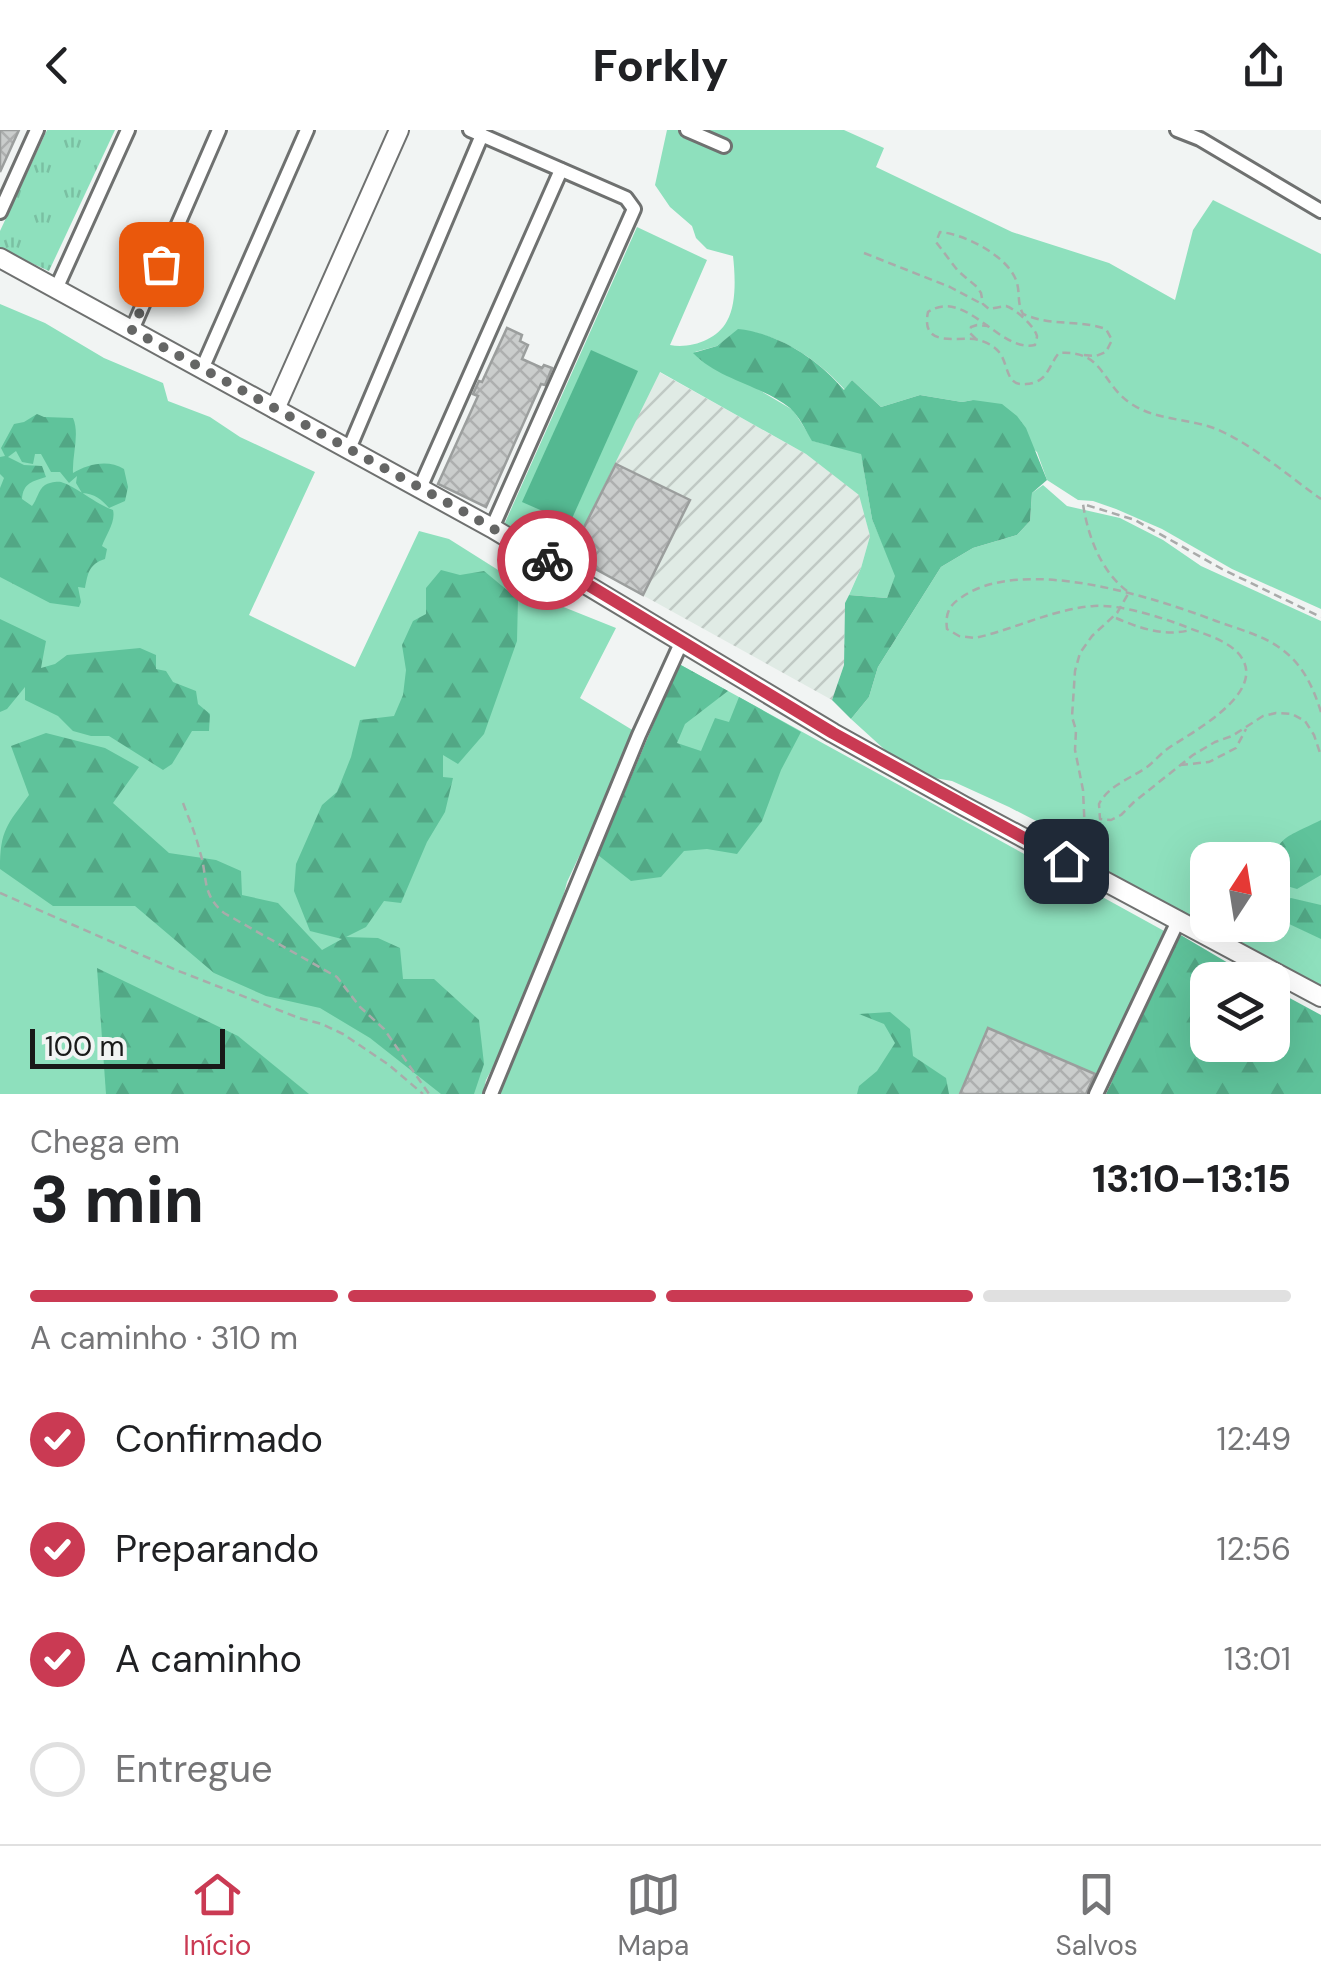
<!DOCTYPE html>
<html lang="pt">
<head>
<meta charset="utf-8">
<style>
	:root { --surface:#fff; --page:#f6f6f6; --text:#202124; --muted:#757577; --line:#e0e0e0; --accent:#ca3a53 }
	body { margin:0; font-family:"DM Sans",sans-serif; background:var(--page); color:var(--text); height:100vh; display:flex; flex-direction:column; font-size:38px; white-space:nowrap }
	* { box-sizing:border-box; margin:0 }
	p { font-size:32px; color:var(--muted) }
	.icon { flex:none; width:55px; height:55px; fill:none; stroke:currentColor; stroke-width:2; stroke-linecap:round; stroke-linejoin:round }
	.map { position:relative; height:964px; overflow:hidden }
	.drawer { display:flex; flex-direction:column; background:var(--surface); flex:1 }
	.drawer>* { flex:none }
	.needle { width:65px; rotate:12deg }
	.fabs { position:absolute; left:1190px; top:712px; display:grid; gap:20px }
	.fabs a { display:grid; place-items:center; width:100px; height:100px; border-radius:20px; background:var(--surface); box-shadow:0 10px 40px #0002; font-size:50px }
	.scale { position:absolute; left:30px; bottom:25px; width:195px; box-sizing:border-box; padding-left:10px; border:5px solid #191a19; border-top:0; font-size:28px; line-height:35px; white-space:nowrap; color:#191a19; -webkit-text-stroke:8px #f1f4f3; paint-order:stroke }
	.pin { position:absolute; display:grid; place-items:center; width:85px; height:85px; color:#fff; margin:-42px; border-radius:20px; box-shadow:0 5px 15px #0006 }
	.courier { position:absolute; display:grid; place-items:center; width:100px; height:100px; margin:-50px; border:8px solid #ca3a53; border-radius:50%; background:#fff; color:#222; box-shadow:0 2px 12px #0007 }
	.overview em { font-style:normal; font-weight:800 }
	.overview div { display:flex; flex-direction:column-reverse }
	.overview { display:flex; align-items:center; justify-content:space-between; height:170px; padding:0 30px }
	h1 { font-size:65px; font-weight:800; line-height:75px }
	.bar { display:grid; grid-template-columns:repeat(4,1fr); gap:15px 10px; align-content:center; height:120px; padding:0 30px }
	.bar i { height:12px; border-radius:8px; background:var(--line) }
	.bar .active { background:var(--accent) }
	.bar p { grid-column:span 4 }
	ol { padding:0 30px; list-style:none }
	li { display:flex; align-items:center; gap:30px; height:110px }
	li p { margin-inline-start:auto }
	li .icon { padding:10px; border-radius:50%; background:var(--accent); color:#fff; stroke-width:4 }
	li:last-child { color:var(--muted) }
	li i { width:55px; height:55px; border:5px solid var(--line); border-radius:50% }
	header { display:flex; justify-content:space-between; align-items:center; height:130px; padding:0 30px; background:var(--surface); font-size:45px; font-weight:800 }
	.tab-bar { display:flex; justify-content:space-around; align-items:center; height:140px; border-top:2px solid var(--line); background:var(--surface); font-size:28px; color:var(--muted) }
	.tab-bar a { display:grid; justify-items:center; gap:5px }
	.tab-bar .active { color:var(--accent) }
	.map>svg:first-child { display:block }
</style>
</head>
<body>
<header><svg class="icon" aria-label="back" viewBox="0 0 24 24"><path d="M15 5l-7 7 7 7"/></svg>Forkly<svg class="icon" aria-label="share" viewBox="0 0 24 24"><path d="M12 15V3M7 8l5-5 5 5M5 13v7h14v-7"/></svg></header>
<div class="map">
<svg width="1321" height="964" viewBox="0 0 1321 964">
	<defs>
		<pattern id="industrial-furrows" width="10" height="10" patternUnits="userSpaceOnUse" patternTransform="scale(2.5)"><rect width="10" height="10" fill="#e0ebe5"/><path d="M-1 1l2-2M0 10L10 0M9 11l2-2" fill="none" stroke="#c0c9c4"/></pattern>
		<pattern id="forest-firs" width="22" height="20" patternUnits="userSpaceOnUse" patternTransform="scale(2.5)"><rect width="22" height="20" fill="#5fc39b"/><path d="M5 1l3.5 6h-7zM16 11l3.5 6h-7z" fill="#52a785"/></pattern>
		<pattern id="park-tufts" width="24" height="20" patternUnits="userSpaceOnUse" patternTransform="scale(2.5)"><rect width="24" height="20" fill="#8ee0bd"/><path d="M3 7l-1-3M5 7V3M7 7l1-3M15 17l-1-3M17 17v-4M19 17l1-3" fill="none" stroke="#7ac0a2"/></pattern>
		<pattern id="building-cross-hatch" width="8" height="8" patternUnits="userSpaceOnUse" patternTransform="scale(2.5)"><rect width="8" height="8" fill="#cacdcc"/><path d="M0 0l8 8M0 8l8-8" fill="none" stroke="#adafaf"/></pattern>
	</defs>
	<rect width="100%" height="100%" fill="#f1f4f3"/>
	<path fill="url(#industrial-furrows)" d="M659,242L806,324L860,365L870,406L861,438L845,473L844,535L832,570L570,425Z"/>
	<g fill="#8ee0bd" fill-rule="evenodd">
		<path d="M667,0H844L884,18L876,37L1012,102L1109,133L1175,170L1193,100L1213,70L1321,124V479L1232,439L1162,399L1116,379L1093,371L1078,370L1047,350L1037,322L973,270L962,272L920,265L881,277L852,250L845,260C819,230 779,203 738,200L717,216L695,222L793,280L813,311L861,323L872,389L896,445L887,468L849,465L861,438L870,406L859,365L806,324L660,242L570,425L504,395L637,97L707,130L670,215C690,219 717,210 727,191C737,174 735,144 733,126L707,119L696,108L692,96L670,77L655,55Z"/>
		<path d="M0,174L45,193L104,228L163,253L168,271L210,287L240,307L315,342L249,485L355,537L419,401L449,409L525,457L561,476L616,498L580,568L634,601L606,669L567,752L560,779L520,872L508,909L486,950L483,964H0Z"/>
		<path d="M1043,355L1067,376L1120,388L1163,410L1201,436L1321,491V863L1109,750L1099,730L1104,703L1069,708L1009,677L952,651L917,645L899,638L884,619L851,589L869,567L878,537L941,437L973,418L1017,405L1030,391L1032,363ZM1208,730H1272V795H1208Z"/>
		<path d="M679,534L1166,802L1096,944L989,899L960,964H498Z"/>
	</g>
	<g fill="url(#forest-firs)">
		<path d="M738,199C778,203 818,229 844,260L852,250L881,277L920,265L962,272L973,270L1002,274L1017,286L1026,298L1047,350L1032,363L1030,391L1017,405L973,418L941,437L878,537L869,567L851,589L832,570L844,535L845,473L849,465L887,468L895,446L872,389L861,324L812,311C806,301 799,286 790,278C761,255 719,250 693,223L717,216Z"/>
		<path d="M37,284L44,287L73,288C80,304 72,325 73,343C88,334 108,329 124,339L128,357L125,371L109,378C101,369 95,364 82,363L76,353L77,346L69,353L60,342H51L41,324H35L33,334L22,332L16,321L8,327L24,335L42,336L46,347C33,351 23,353 22,369L32,376C37,370 38,360 45,355C48,353 57,351 61,352C75,356 96,374 113,380C116,392 106,405 102,416L107,419L105,429C89,434 88,443 85,458L78,457L81,472L79,477L50,473L0,447V358L4,348L0,344V327L5,326L1,318L14,294L24,292Z"/>
		<path d="M441,440L460,445L484,441L518,469L517,511L484,604L458,634L443,625V647L453,648L445,682L427,712L401,773L384,771L366,797L346,807L378,808L400,818L403,849H434L479,890L484,934L474,964H441L370,908L320,878L266,866L214,843L135,776H53L0,739C0,700 7,695 29,665L11,616L46,603L105,618L139,637L113,673L169,723L216,730L241,741L242,765L278,773L322,820L342,809L310,801L294,761L296,734L322,675L337,662L351,627L360,590L394,586L403,565L406,540L402,515L413,491L426,484V458Z"/>
		<path d="M0,489L46,511L41,538L55,534L67,525L140,518L156,525V539L166,541L173,552L196,561L198,574L210,584L209,601H192L172,634L163,640L109,606H91L73,601L58,586L25,570V557L7,579L0,582Z"/>
		<path d="M679,534L728,561L685,594L677,613L701,621L715,588L729,592L739,567L801,602L781,640L762,691L737,724L707,719L684,721L661,747L631,751L598,725Z"/>
		<path d="M1321,690V745L1297,759L1273,752C1272,706 1284,709 1321,690Z"/>
		<path d="M1291,768L1321,775V809L1287,793L1273,792V774Z"/>
		<path d="M1179,804L1257,850H1208V915H1272L1273,859L1321,885V964H1106Z"/>
		<path d="M97,838L238,906L309,964H106Z"/>
		<path d="M890,882L910,899L913,926L946,948L949,964H857L859,956L877,941L895,913L884,894L859,884Z"/>
	</g>
	<path fill="url(#park-tufts)" d="M47,0H115L49,141L0,119V101Z"/>
	<path fill="#54b891" d="M591,220L638,241L570,393L522,372Z"/>
	<g fill="url(#building-cross-hatch)" stroke="#9b9e9d" stroke-width="2.5">
		<path d="M0,0H19L0,42Z"/>
		<path d="M507,198L522,205L520,211L528,215L522,229L542,238L544,235L552,238L545,255L541,254L486,377L438,354L478,266L473,264L479,251L482,252Z"/>
		<path d="M616,334L690,370L643,465L570,425Z"/>
		<path d="M988,898L1095,944L1086,964H960Z"/>
	</g>
	<g fill="none" stroke-linecap="round" stroke-linejoin="round">
		<defs>
			<g id="street">
				<path d="M470,0L626,68L634,79L492,398"/>
				<path d="M687,0L724,16"/>
				<path d="M1177,0L1200,9L1321,81"/>
				<path d="M0,82L37,0"/>
				<path d="M56,159L128,0"/>
				<path d="M132,200L219,0"/>
				<path d="M202,239L307,0"/>
				<path d="M349,319L482,5"/>
				<path d="M420,358L561,40"/>
				<path d="M491,964L639,605L682,511"/>
				<path d="M1096,964L1179,789"/>
			</g>
			<g id="secondary">
				<path d="M0,128L492,398L833,603L964,676L1321,867"/>
				<path d="M275,279L399,0"/>
			</g>
		</defs>
		<use href="#street" stroke="#6f7170" stroke-width="18"/>
		<use href="#secondary" stroke="#6f7170" stroke-width="22"/>
		<g stroke="#a9abaa" stroke-width="2.5" stroke-dasharray="8 5" stroke-linecap="butt">
			<path d="M864,123L950,157L982,174"/>
			<path d="M976,209L970,203L971,197L977,195L988,196"/>
			<path d="M1084,225L1096,226L1106,222L1112,210L1106,199C1078,189 1053,197 1023,184C1017,173 1020,164 1017,153C1010,127 965,104 940,102L936,112L958,141L977,157L981,163L983,174L989,179C990,179 1005,176 1006,176C1016,179 1035,197 1037,206C1037,209 1035,212 1035,215C999,223 966,157 928,182C920,220 960,205 979,210C986,212 994,216 999,222C1009,234 1005,257 1026,254C1031,254 1037,252 1041,249C1049,243 1052,231 1059,223C1104,220 1100,252 1130,273C1159,293 1195,287 1225,303C1258,319 1291,348 1321,369"/>
			<path d="M1127,461C1101,441 1088,407 1083,374L1135,390L1222,439L1321,487"/>
			<path d="M1116,488C1139,498 1165,507 1190,500"/>
			<path d="M1321,582C1313,557 1303,534 1280,518C1262,505 1238,499 1216,491C1153,467 1023,425 962,467C949,475 945,484 947,499L959,506L975,508C1015,499 1053,479 1094,476C1120,474 1160,487 1184,496C1203,504 1233,511 1243,530C1262,565 1193,602 1170,617C1161,623 1155,631 1147,637C1130,649 1109,655 1099,674L1100,689L1111,690L1121,685L1134,672L1193,625L1215,612L1232,606L1263,586L1276,583L1292,584L1305,591L1314,605L1321,626"/>
			<path d="M1180,635L1209,632L1236,618L1246,599"/>
			<path d="M183,673C189,689 196,705 200,722C208,747 201,764 224,783L337,847L360,877L384,899L429,964"/>
			<path d="M1086,726L1083,660L1075,620L1076,600L1072,587L1075,541L1080,523L1092,506L1117,483L1128,464"/>
			<path d="M0,763L176,840L299,888L322,894L343,904L389,935L423,964"/>
		</g>
		<use href="#street" stroke="#fff" stroke-width="12"/>
		<use href="#secondary" stroke="#fff" stroke-width="18"/>
	</g>
	<g fill="none" stroke-linecap="round" stroke-linejoin="round">
		<path stroke="#656665" stroke-width="10" stroke-dasharray="0 18" d="M161,134L132,200L468,384L547,430"/>
		<path stroke="#ca3a53" stroke-width="12" d="M547,430L833,603L1066,731"/>
	</g>
</svg>
<div class="fabs">
<a><svg class="needle" viewBox="-14 -14 28 28"><path d="M0-13l5 13h-10z" fill="#e53935"/><path d="M0 13l5-13h-10z" fill="#757577"/></svg></a>
<a><svg class="icon" aria-label="layers" viewBox="0 0 24 24"><path d="M12 4l9 5-9 5-9-5zM3 14l9 5 9-5"/></svg></a>
</div>
<div class="scale">100 m</div>
<div class="pin" style="left:161px;top:134px;background:#ea580c"><svg class="icon" aria-label="bag" viewBox="0 0 24 24"><path d="M5 8h14l-1 12H6zM9 8a3 3 0 0 1 6 0"/></svg></div>
<div class="pin" style="left:1066px;top:731px;background:#1f2937"><svg class="icon" aria-label="home" viewBox="0 0 24 24"><path d="M3 11l9-7 9 7M6 9v11h12V9"/></svg></div>
<div class="courier" style="left:547px;top:430px"><svg class="icon" aria-label="bike" viewBox="0 0 24 24"><circle cx="6" cy="16" r="4"/><circle cx="18" cy="16" r="4"/><path d="M6 16l4-8h5l3 8M10 8l3 8H6M13 5h3"/></svg></div>
</div>
<section class="drawer">
<div class="overview"><div><h1>3 min</h1><p>Chega em</p></div><em>13:10–13:15</em></div>
<div class="bar"><i class="active"></i><i class="active"></i><i class="active"></i><i></i><p>A caminho · 310 m</p></div>
<ol>
<li><svg class="icon" aria-label="check" viewBox="0 0 24 24"><path d="M5 12l5 5 9-10"/></svg>Confirmado<p>12:49</p></li>
<li><svg class="icon" aria-label="check" viewBox="0 0 24 24"><path d="M5 12l5 5 9-10"/></svg>Preparando<p>12:56</p></li>
<li><svg class="icon" aria-label="check" viewBox="0 0 24 24"><path d="M5 12l5 5 9-10"/></svg>A caminho<p>13:01</p></li>
<li><i></i>Entregue</li>
</ol>
</section>
<nav class="tab-bar">
<a class="active"><svg class="icon" aria-label="home" viewBox="0 0 24 24"><path d="M3 11l9-7 9 7M6 9v11h12V9"/></svg>Início</a>
<a><svg class="icon" aria-label="map" viewBox="0 0 24 24"><path d="M3 6l6-2 6 2 6-2v14l-6 2-6-2-6 2zM9 4v14M15 6v14"/></svg>Mapa</a>
<a><svg class="icon" aria-label="saved" viewBox="0 0 24 24"><path d="M7 4h10v16l-5-4-5 4z"/></svg>Salvos</a>
</nav>
</body>
</html>
